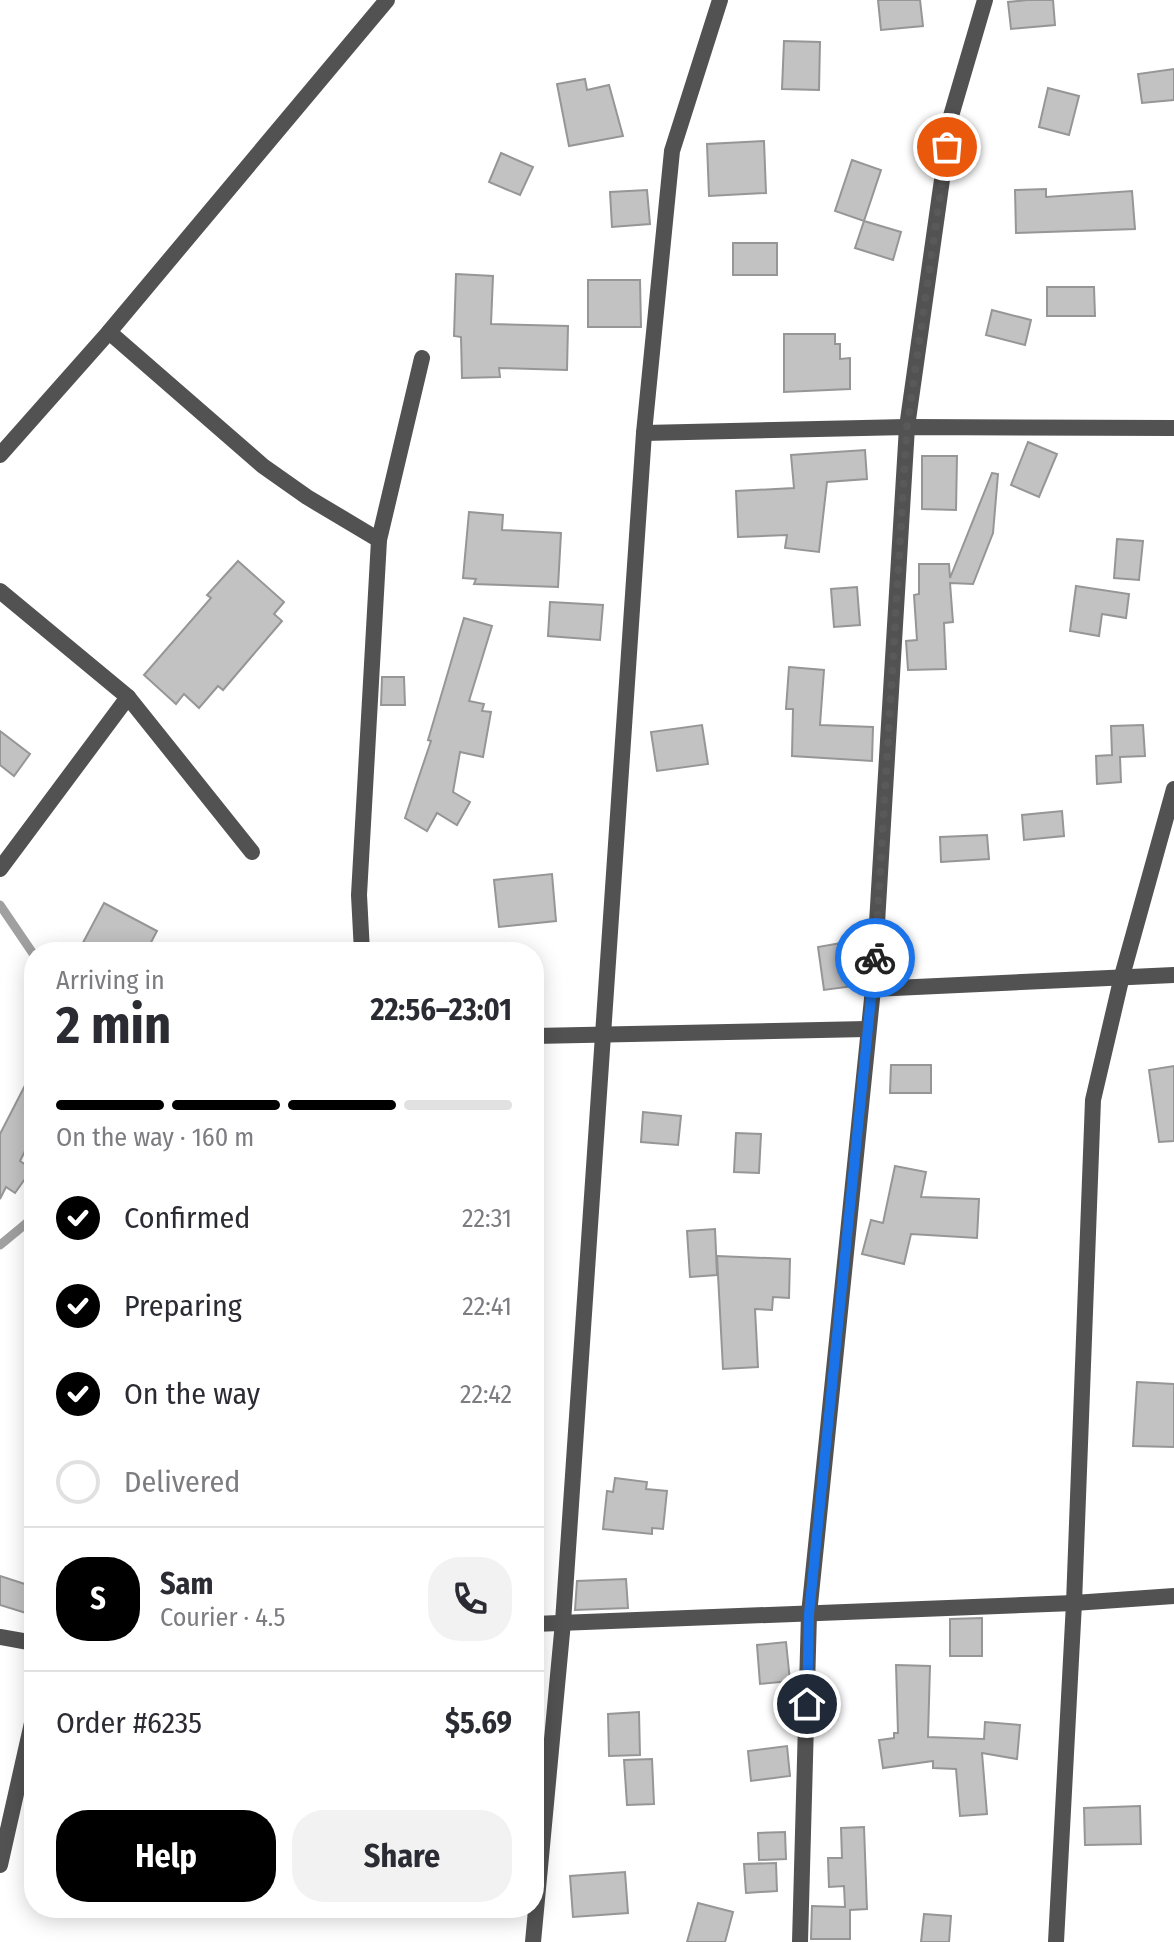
<!DOCTYPE html>
<html lang="en">
<head>
<meta charset="utf-8">
<style>
	:root { --surface:#fff; --page:#f2f2f3; --text:#2b2b33; --muted:#7c7c81; --line:#e1e1e2; --accent:#000 }
	body { margin:0; font-family:"Fira Sans Condensed",sans-serif; background:var(--page); color:var(--text); height:100vh; display:flex; flex-direction:column; font-size:30px; white-space:nowrap }
	* { box-sizing:border-box; margin:0 }
	p { font-size:26px; color:var(--muted) }
	.icon { flex:none; width:44px; height:44px; fill:none; stroke:currentColor; stroke-width:2; stroke-linecap:round; stroke-linejoin:round }
	.map { position:relative; flex:1; overflow:hidden }
	.side { position:absolute; left:24px; top:942px; width:520px; height:976px; display:flex; flex-direction:column; background:var(--surface); border-radius:32px; box-shadow:0 4px 20px #0003 }
	.side>* { flex:none }
	.pin { position:absolute; display:grid; place-items:center; width:68px; height:68px; color:#fff; margin:-34px; border:4px solid #fff; border-radius:50%; box-shadow:0 2px 8px #0007 }
	.courier { position:absolute; display:grid; place-items:center; width:80px; height:80px; margin:-40px; border:6px solid #1a73e8; border-radius:50%; background:#fff; color:#222; box-shadow:0 2px 10px #0007 }
	.summary em { font-style:normal; font-weight:700 }
	.summary div { display:flex; flex-direction:column-reverse }
	.summary { display:flex; align-items:center; justify-content:space-between; height:136px; padding:0 32px }
	h1 { font-size:52px; font-weight:700; line-height:60px }
	.bar { display:grid; grid-template-columns:repeat(4,1fr); gap:12px 8px; align-content:center; height:96px; padding:0 32px }
	.bar i { height:10px; border-radius:6px; background:var(--line) }
	.bar .active { background:var(--accent) }
	.bar p { grid-column:span 4 }
	.line { display:flex; align-items:center; gap:20px; padding:0 32px; border-top:2px solid var(--line) }
	.line div { flex:1 }
	.round { display:grid; place-items:center; flex:none; width:84px; height:84px; border-radius:32px; background:var(--page) }
	ol { padding:0 32px; list-style:none }
	li { display:flex; align-items:center; gap:24px; height:88px }
	li p { margin-inline-start:auto }
	li .icon { padding:8px; border-radius:50%; background:var(--accent); color:#fff; stroke-width:4 }
	li:last-child { color:var(--muted) }
	li i { width:44px; height:44px; border:4px solid var(--line); border-radius:50% }
	.primary-button { display:flex; gap:16px; margin-top:auto; padding:16px 32px }
	.primary-button a { flex:1; height:92px; border-radius:32px; background:var(--accent); color:#fff; font-size:32px; font-weight:700; line-height:92px; text-align:center }
	.primary-button a+a { background:var(--page); color:var(--text) }
	.map>svg:first-child { display:block }
</style>
</head>
<body>
<div class="map">
<svg width="1174" height="1942" viewBox="0 0 1174 1942">
	<rect width="100%" height="100%" fill="#fff"/>
	<g fill="none" stroke-linecap="round" stroke-linejoin="round">
		<g stroke="#a0a0a0" stroke-width="9">
			<path d="M0,905L34,955"/>
			<path d="M0,1245L34,1217"/>
		</g>
	</g>
	<g fill="#c2c2c2" stroke="#969696" stroke-width="2">
		<path d="M878,0H920L923,26L881,30Z"/>
		<path d="M1027,0H1053L1055,25L1011,29L1008,2Z"/>
		<path d="M784,41L820,42L819,90L782,89Z"/>
		<path d="M1174,69V100L1142,103L1138,74Z"/>
		<path d="M585,79L587,90L609,85L623,136L569,146L557,84Z"/>
		<path d="M1048,88L1079,96L1069,135L1039,127Z"/>
		<path d="M764,141L766,193L709,196L707,144Z"/>
		<path d="M501,153L533,167L520,195L489,182Z"/>
		<path d="M852,160L881,170L864,221L835,211Z"/>
		<path d="M1046,189V197L1132,191L1135,229L1016,233L1015,190Z"/>
		<path d="M647,190L650,224L612,227L610,192Z"/>
		<path d="M864,221L901,232L893,260L855,248Z"/>
		<rect x="733" y="243" width="44" height="32"/>
		<path d="M456,274L493,276L491,324L568,326L567,370L499,368L500,377L462,378L461,337L454,336Z"/>
		<path d="M588,280H640L641,327H588Z"/>
		<path d="M1047,287H1094L1095,316H1047Z"/>
		<path d="M992,310L1031,320L1025,345L986,335Z"/>
		<path d="M784,334H835V344H840V359L850,358V389L784,392Z"/>
		<path d="M1028,442L1057,454L1039,497L1011,485Z"/>
		<path d="M865,450L867,479L827,482L819,552L785,548L787,535L738,537L736,491L794,488L791,455Z"/>
		<path d="M922,456H957L956,510L922,509Z"/>
		<path d="M992,473L998,474L993,533L973,584L950,583L953,622L944,623L946,669L908,670L906,641L917,640L914,595L919,594V564H949L950,578Z"/>
		<path d="M469,512L503,515L502,530L561,533L558,587L474,584L476,579L463,578Z"/>
		<path d="M1117,539L1143,541L1139,580L1114,578Z"/>
		<path d="M238,561L284,602L274,614L282,621L223,690L218,686L199,708L184,694L176,704L144,675L211,598L207,595Z"/>
		<path d="M1076,586L1129,594L1126,618L1102,614L1099,636L1070,631Z"/>
		<path d="M857,587L860,625L834,627L831,589Z"/>
		<path d="M550,602L603,605L600,640L548,636Z"/>
		<path d="M464,618L492,626L469,701L484,704L482,711L491,712L483,757L460,752L453,792L470,802L457,825L437,813L427,831L405,818L431,741L428,740Z"/>
		<path d="M789,667L824,670L820,725L873,727L872,761L792,756L793,709H786Z"/>
		<path d="M382,677H404L405,705H381Z"/>
		<path d="M702,725L708,764L657,771L651,732Z"/>
		<path d="M1143,725L1145,756L1120,757L1121,782L1097,784L1096,756L1112,755L1111,726Z"/>
		<path d="M0,731L30,754L14,776L0,765Z"/>
		<path d="M1062,811L1064,836L1024,840L1022,815Z"/>
		<path d="M987,835L989,859L941,862L940,837Z"/>
		<path d="M552,874L556,921L499,927L494,880Z"/>
		<path d="M104,903L157,931L146,952H78Z"/>
		<path d="M847,942L854,986L824,990L818,947Z"/>
		<path d="M891,1065H931V1093H890Z"/>
		<path d="M1174,1066V1141L1159,1142L1149,1070Z"/>
		<path d="M34,1068V1133L20,1161L32,1169L15,1193L6,1187L0,1199V1134Z"/>
		<path d="M643,1112L681,1116L678,1145L641,1142Z"/>
		<path d="M736,1133L761,1134L759,1173L734,1172Z"/>
		<path d="M895,1166L926,1172L921,1197L979,1199L977,1238L911,1234L904,1264L862,1254L871,1220L883,1223Z"/>
		<path d="M715,1229L717,1275L690,1277L687,1231Z"/>
		<path d="M717,1256L790,1259L789,1298L773,1297L772,1310L755,1309L758,1367L723,1369Z"/>
		<path d="M1137,1382L1174,1384V1447L1133,1446Z"/>
		<path d="M615,1478L647,1482L646,1489L667,1491L663,1529L652,1528V1534L603,1529L607,1491L613,1492Z"/>
		<path d="M0,1576L34,1587L26,1613L0,1605Z"/>
		<path d="M626,1579L628,1608L575,1610L577,1581Z"/>
		<path d="M982,1618V1656H950V1619Z"/>
		<path d="M786,1642L790,1681L760,1684L757,1645Z"/>
		<path d="M896,1665L930,1666L928,1737L984,1739L985,1722L1020,1725L1017,1759L982,1753L987,1814L960,1816L956,1769L933,1768V1761L883,1768L879,1740L894,1738V1733H898Z"/>
		<path d="M639,1712L640,1755L609,1756L608,1714Z"/>
		<path d="M787,1746L790,1776L751,1781L748,1751Z"/>
		<path d="M652,1759L654,1804L627,1805L624,1760Z"/>
		<path d="M1140,1806L1141,1844L1085,1845L1084,1808Z"/>
		<path d="M864,1827L867,1909L850,1910V1939H811L812,1906L845,1907L844,1886L829,1887L828,1858H842L841,1828Z"/>
		<path d="M785,1832L786,1859L759,1860L758,1833Z"/>
		<path d="M776,1863L777,1891L746,1893L744,1864Z"/>
		<path d="M625,1872L628,1913L573,1917L570,1876Z"/>
		<path d="M698,1903L733,1912L725,1942H687Z"/>
		<path d="M924,1914L951,1916L949,1942H921Z"/>
	</g>
	<g fill="none" stroke-linecap="round" stroke-linejoin="round">
		<g stroke="#525252" stroke-width="16">
			<path d="M109,332L263,466L307,497L379,540"/>
			<path d="M644,433L907,427L1174,428"/>
			<path d="M0,455L109,332L387,0"/>
			<path d="M0,591L128,697L252,852"/>
			<path d="M0,869L128,697"/>
			<path d="M362,952L359,895L379,540L422,358"/>
			<path d="M873,989L1174,975"/>
			<path d="M534,1036L867,1029"/>
			<path d="M534,1624L1074,1603L1174,1596"/>
			<path d="M0,1637L34,1643"/>
			<path d="M0,1865L34,1714"/>
			<path d="M533,1942L563,1622L644,433L672,151L720,0"/>
			<path d="M800,1942L809,1614L873,989L907,427L951,116L985,0"/>
			<path d="M1056,1942L1074,1603L1093,1100L1122,976L1174,789"/>
		</g>
	</g>
	<g fill="none" stroke-linecap="round" stroke-linejoin="round">
		<path stroke="#595959" stroke-width="8" stroke-dasharray="0 14.4" d="M875,958L907,427L947,147"/>
		<path stroke="#1a73e8" stroke-width="10" d="M807,1704L809,1614L875,958"/>
	</g>
</svg>
<div class="pin" style="left:947px;top:147px;background:#ea580c"><svg class="icon" aria-label="bag" viewBox="0 0 24 24"><path d="M5 8h14l-1 12H6zM9 8a3 3 0 0 1 6 0"/></svg></div>
<div class="pin" style="left:807px;top:1704px;background:#1f2937"><svg class="icon" aria-label="home" viewBox="0 0 24 24"><path d="M3 11l9-7 9 7M6 9v11h12V9"/></svg></div>
<div class="courier" style="left:875px;top:958px"><svg class="icon" aria-label="bike" viewBox="0 0 24 24"><circle cx="6" cy="16" r="4"/><circle cx="18" cy="16" r="4"/><path d="M6 16l4-8h5l3 8M10 8l3 8H6M13 5h3"/></svg></div>
<section class="side">
<div class="summary"><div><h1>2 min</h1><p>Arriving in</p></div><em>22:56–23:01</em></div>
<div class="bar"><i class="active"></i><i class="active"></i><i class="active"></i><i></i><p>On the way · 160 m</p></div>
<ol>
<li><svg class="icon" aria-label="check" viewBox="0 0 24 24"><path d="M5 12l5 5 9-10"/></svg>Confirmed<p>22:31</p></li>
<li><svg class="icon" aria-label="check" viewBox="0 0 24 24"><path d="M5 12l5 5 9-10"/></svg>Preparing<p>22:41</p></li>
<li><svg class="icon" aria-label="check" viewBox="0 0 24 24"><path d="M5 12l5 5 9-10"/></svg>On the way<p>22:42</p></li>
<li><i></i>Delivered</li>
</ol>
<div class="line" style="height:144px"><b class="round" style="background:var(--accent);color:#fff">S</b><div><b>Sam</b><p>Courier · 4.5</p></div><a class="round"><svg class="icon" aria-label="phone" viewBox="0 0 24 24"><path d="M5 4h4l2 5-3 2q2 4 5 5l2-3 5 2v4C11 20 4 13 5 4z"/></svg></a></div>
<div class="line" style="height:104px"><div>Order #6235</div><b>$5.69</b></div>
<div class="primary-button"><a>Help</a><a>Share</a></div>
</section>
</div>
</body>
</html>
